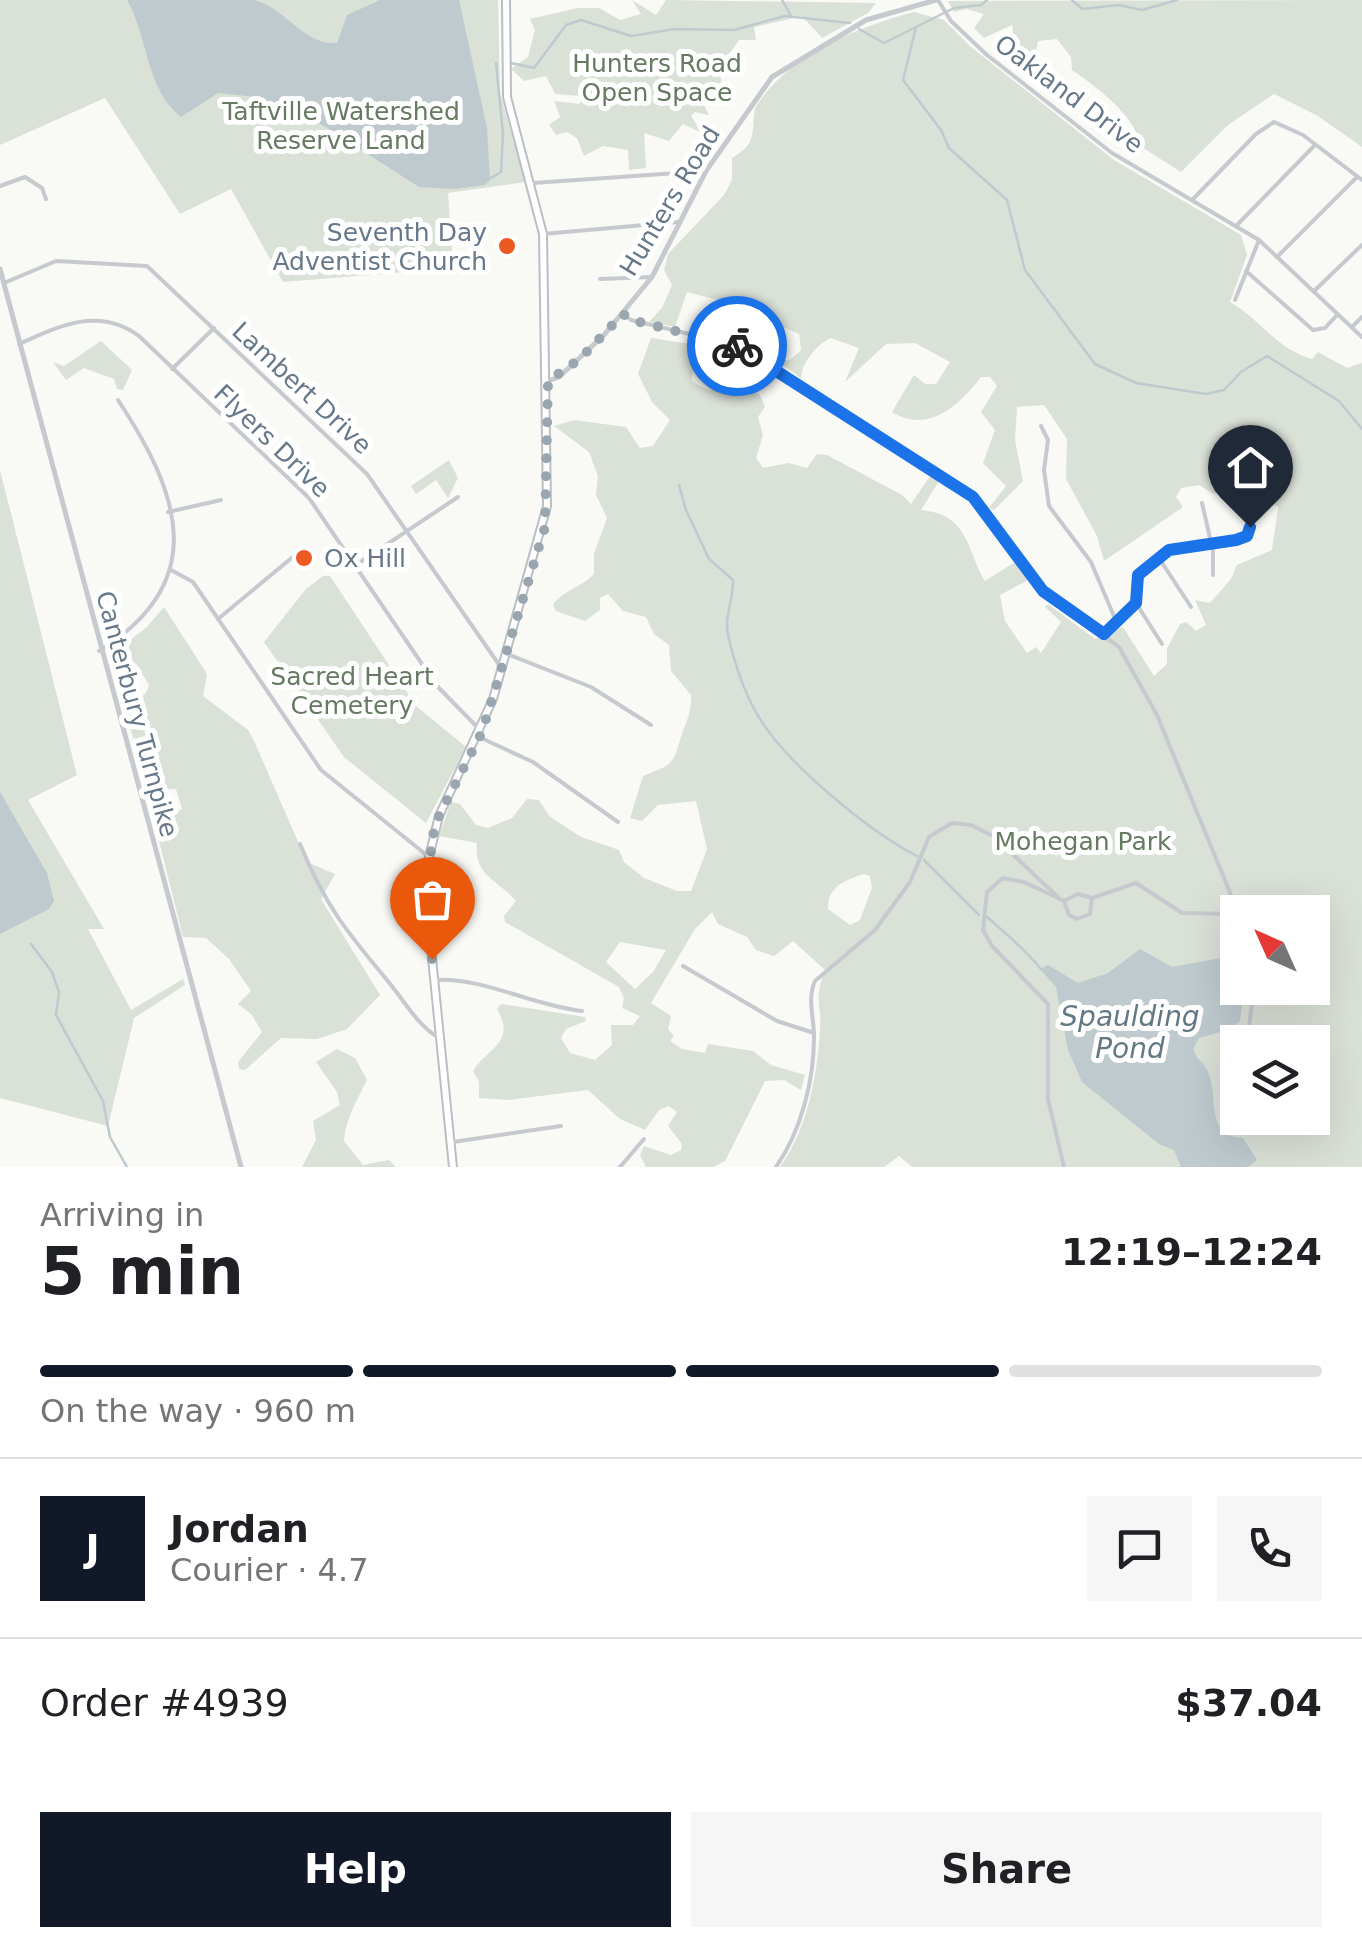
<!DOCTYPE html>
<html lang="en">
<head>
<meta charset="utf-8">
<style>
	:root { --surface:#fff; --page:#f6f6f6; --text:#202124; --muted:#757577; --line:#e0e0e0; --accent:#111827 }
	body { margin:0; font-family:"DejaVu Sans",sans-serif; background:var(--page); color:var(--text); height:100vh; display:flex; flex-direction:column; font-size:38px; white-space:nowrap }
	* { box-sizing:border-box; margin:0 }
	p { font-size:32px; color:var(--muted) }
	.icon { flex:none; width:55px; height:55px; fill:none; stroke:currentColor; stroke-width:2; stroke-linecap:round; stroke-linejoin:round }
	.map { position:relative; height:1167px; overflow:hidden }
	.side { display:flex; flex-direction:column; background:var(--surface); flex:1 }
	.side>* { flex:none }
	.needle { width:65px; rotate:315deg }
	.controls { position:absolute; left:1220px; top:895px; display:grid; gap:20px }
	.controls a { display:grid; place-items:center; width:110px; height:110px; border-radius:0px; background:var(--surface); box-shadow:0 10px 40px #0002; font-size:50px }
	.pin { position:absolute; display:grid; place-items:center; width:85px; height:85px; color:#fff; margin:-102px -42px; border-radius:50% 50% 50% 0; rotate:-45deg; box-shadow:0 0 10px #0007 }
	.pin .icon { rotate:45deg }
	.courier { position:absolute; display:grid; place-items:center; width:100px; height:100px; margin:-50px; border:8px solid #1a73e8; border-radius:50%; background:#fff; color:#222; box-shadow:0 2px 12px #0007 }
	.overview em { font-style:normal; font-weight:800 }
	.overview div { display:flex; flex-direction:column-reverse }
	.overview { display:flex; align-items:center; justify-content:space-between; height:170px; padding:0 40px }
	h1 { font-size:65px; font-weight:800; line-height:75px }
	.bar { display:grid; grid-template-columns:repeat(4,1fr); gap:15px 10px; align-content:center; height:120px; padding:0 40px }
	.bar i { height:12px; border-radius:8px; background:var(--line) }
	.bar .current { background:var(--accent) }
	.bar p { grid-column:span 4 }
	.line { display:flex; align-items:center; gap:25px; padding:0 40px; border-top:2px solid var(--line) }
	.line div { flex:1 }
	.round { display:grid; place-items:center; flex:none; width:105px; height:105px; border-radius:0px; background:var(--page) }
	.primary-button { display:flex; gap:20px; margin-top:auto; padding:20px 40px }
	.primary-button a { flex:1; height:115px; border-radius:0px; background:var(--accent); color:#fff; font-size:40px; font-weight:800; line-height:115px; text-align:center }
	.primary-button a+a { background:var(--page); color:var(--text) }
	.map>svg:first-child { display:block }
</style>
</head>
<body>
<div class="map">
<svg width="1362" height="1167" viewBox="0 0 1362 1167">
	<rect width="100%" height="100%" fill="#f9f9f6"/>
	<g fill="#dae1d7" fill-rule="evenodd">
		<path d="M0,0H498L500,93L525,182L448,193L453,268L283,282L231,189L180,214L105,98L0,145Z"/>
		<path d="M632,0L656,15L666,0L876,3L868,13L822,38L802,16L754,27L756,40H739C716,73 719,63 724,98L704,96L702,101L709,115L695,112L691,116L702,133L683,124L669,141L644,133L646,168L629,170L628,150L603,146L584,156L577,138L567,132L556,135L549,125L560,117L554,101L580,104L581,96L555,94L546,76L524,81L511,69L528,57L535,30L530,19L578,8H599L620,20L641,14Z"/>
		<path d="M1362,0V147L1318,116L1274,94L1228,125L1181,172L1140,146C1138,117 1094,85 1072,70L1071,57L1057,39L1038,41L1036,51L1028,53L1015,45L1012,25L984,38L974,28L984,14L967,9L954,12L948,1Z"/>
		<path d="M914,12L944,20L971,47L1114,160L1241,235L1247,255L1230,302C1260,319 1276,349 1312,359L1318,352L1347,368L1362,363V1167H912L899,1156L884,1167H780C807,1130 817,1077 820,1031C822,1002 813,1002 825,970L793,941L774,956L756,950L747,937L718,924L712,912L695,929L651,1003L671,1016L668,1029L674,1036L670,1041L682,1049L705,1053L708,1044L753,1051L771,1065L805,1075L801,1090L784,1080L765,1081L725,1161L713,1167H646L640,1155L644,1146L671,1155L681,1150L682,1144L668,1126L677,1112L669,1106L659,1110L645,1130L620,1119L588,1090L508,1100L479,1098V1082L473,1071C486,1049 517,1043 497,1009L501,1004L585,1017L586,1021L566,1029L561,1038L570,1053L595,1060L612,1045L611,1025H633L640,1016L622,1008L624,998L619,987L505,922L504,916L516,901C498,880 473,875 477,843L439,836L451,802L460,804L476,825L488,828L512,818L527,799L539,800L549,816L581,837L619,850L624,862L644,878L677,891H691L707,849L696,801L658,805L642,821L630,818L643,776C674,763 672,767 682,734C687,721 692,709 691,695L671,671L669,645L654,634L646,617L623,611L608,594L600,598V610L585,621L556,611L553,605C563,590 581,588 594,574V554L607,518L596,495L598,476L589,452L554,426L574,420L626,427L640,448L653,446L670,420L652,402L638,374L651,338L690,344L694,349L692,381C712,394 717,393 737,381L760,395L765,407L758,417L763,435L756,458L763,468L789,463L807,468L817,454L827,455L902,495L911,504L930,476L939,481L921,510C969,514 967,551 985,581L1015,562L1030,579L1000,595L1005,621L1027,653L1036,647L1041,653L1061,622L1045,607L1048,604L1095,639L1123,627L1154,676L1167,664V649L1180,624L1186,622L1196,631L1206,625L1195,600L1210,603L1231,579L1237,565L1272,550L1278,507L1263,496L1279,489C1272,474 1263,462 1245,467L1238,487H1224L1214,494L1199,485L1181,488L1176,497L1183,507L1104,561L1097,536L1066,479L1067,439L1044,405L1017,407L1015,440L1023,481L994,510L989,508L1006,486L983,463L995,430L981,412L997,386L990,377H981C959,406 928,434 892,412L914,375L925,384H936L950,362L915,343L886,344L845,382L859,348L831,338C817,343 798,368 802,379L778,361L790,360L801,350L799,334L777,324L750,331L749,321L725,302L687,292L675,327L649,322L662,308L672,285L664,270L668,254L724,195L732,180V158C758,143 751,133 755,108C787,56 856,27 914,12ZM864,874L870,876L872,888L860,920L850,925L828,909C827,887 845,880 864,874ZM1238,912H1312V988H1238ZM620,942L666,950L653,972L635,989L606,962ZM1238,1042H1312V1118H1238Z"/>
		<path d="M101,341L132,370L123,390L117,389L114,379L84,368L66,380L53,362L64,366Z"/>
		<path d="M449,460L458,478L448,498L436,480L416,494L411,486Z"/>
		<path d="M0,470L77,775L28,800L104,929H88L131,1010L183,979L185,985L134,1018L108,1126L0,1098Z"/>
		<path d="M323,576H330L416,706L466,747L426,823L344,757L264,642L306,589Z"/>
		<path d="M164,607L207,674L203,696L248,730L254,741L307,862L335,874L321,899L380,995L347,1029L317,1039L281,1038L245,1070L239,1069L238,1062L262,1032L252,1015L238,1004L251,991L229,959L206,938L183,937L155,825L182,809L176,789L148,790L125,709L146,693L149,685L136,663L116,670L110,655L147,627Z"/>
		<path d="M337,1049L355,1058L367,1080C357,1100 345,1120 344,1141L363,1165L389,1160L396,1167H302L316,1140L313,1121L340,1105L337,1092L316,1062Z"/>
	</g>
	<g fill="#becace">
		<path d="M127,0H255C288,10 303,45 337,43L347,15L380,0H459L487,128L490,180L485,185L454,189L419,187L324,126L257,97L218,93L181,117C145,88 149,38 127,0Z"/>
		<path d="M0,792L47,873L54,901L49,909L0,934Z"/>
		<path d="M1140,949L1172,967L1237,955L1238,988H1244L1240,1021L1228,1030L1199,1038L1193,1049C1196,1059 1201,1060 1206,1068C1221,1092 1202,1136 1243,1138L1257,1160L1248,1167H1181L1174,1150L1159,1144L1082,1082L1068,1050L1056,987L1040,969L1048,965L1078,983L1108,973Z"/>
	</g>
	<g fill="none" stroke-linecap="round" stroke-linejoin="round">
		<g stroke="#becace" stroke-width="2.5">
			<path d="M782,0L791,16"/>
			<path d="M1072,0L1082,9L1119,5L1142,10L1177,0"/>
			<path d="M916,27L903,80L941,130L949,148L1007,200L1025,270L1095,364L1136,383L1206,394L1224,390L1241,372L1267,356L1339,401L1362,429"/>
			<path d="M859,29L884,43L954,8L981,5L987,0"/>
			<path d="M511,63L534,68L566,25L581,20L631,36L675,29L734,30L785,16L850,23"/>
			<path d="M491,178L501,172L503,134L496,63"/>
			<path d="M679,485L686,510L709,559L733,580C734,598 724,617 728,634C733,659 744,692 757,714C784,762 870,832 917,856"/>
			<path d="M924,860L979,915"/>
			<path d="M987,917C1006,934 1024,948 1041,969"/>
			<path d="M31,944L52,972L59,992L56,1015L103,1101L110,1137L127,1167"/>
		</g>
		<defs>
			<path id="secondary" d="M453,1167L430,938L429,857L439,816L493,699L547,506L543,234L507,97L506,0"/>
		</defs>
		<use href="#secondary" stroke="#babfc4" stroke-width="10"/>
		<g stroke="#c6cace" stroke-width="4">
			<path d="M938,0L951,21L987,55L1112,153L1259,240L1362,337"/>
			<path d="M533,183L706,171"/>
			<path d="M0,186L25,177L42,188L46,199"/>
			<path d="M1193,199L1256,134L1274,122L1303,135L1362,180"/>
			<path d="M1238,224L1315,145"/>
			<path d="M543,234L678,222"/>
			<path d="M1277,257L1357,177"/>
			<path d="M1246,271L1313,330L1325,328L1337,315"/>
			<path d="M600,279L652,277"/>
			<path d="M4,283L56,261L147,266L367,474L502,669"/>
			<path d="M1314,291L1362,245"/>
			<path d="M1235,300L1259,240"/>
			<path d="M623,314L631,320L735,345L759,357L973,497L1043,591L1119,647L1157,715L1238,912"/>
			<path d="M1352,327L1362,317"/>
			<path d="M19,344C59,326 99,306 139,336L309,498L437,686L482,732"/>
			<path d="M172,369L214,328"/>
			<path d="M1041,426L1048,440L1044,470L1049,506L1091,562L1116,621"/>
			<path d="M1202,503L1213,551V575"/>
			<path d="M168,512L221,500"/>
			<path d="M1157,555L1191,607"/>
			<path d="M356,565L458,497"/>
			<path d="M171,570L193,582L321,770L429,857"/>
			<path d="M1136,603L1162,644"/>
			<path d="M218,619L294,556"/>
			<path d="M1104,634L1136,603L1137,575L1169,550L1247,535L1250,516L1245,475"/>
			<path d="M99,651C211,582 180,494 118,400"/>
			<path d="M507,654L591,687L651,725"/>
			<path d="M479,737L533,762L618,822"/>
			<path d="M300,844C325,905 346,931 387,980C403,999 417,1025 439,1038"/>
			<path d="M1064,901L1078,894L1092,898L1136,883L1182,913L1238,914"/>
			<path d="M683,966L777,1021L814,1033"/>
			<path d="M434,980C484,977 530,1005 582,1011"/>
			<path d="M1247,1042L1254,988"/>
			<path d="M1237,1082L1238,1080"/>
			<path d="M453,1142L561,1126"/>
			<path d="M620,1167L644,1139"/>
			<path d="M776,1167C801,1131 814,1081 814,1037C814,1017 807,999 815,981L875,930L910,882L929,837L952,823L971,825L993,836L1058,897"/>
			<path d="M1064,1167L1048,1099V1004L992,946L983,930L987,892L1003,878L1024,882L1064,901L1069,915L1077,919L1090,914L1092,898"/>
		</g>
		<g stroke="#c6cace" stroke-width="5">
			<path d="M0,269L241,1167"/>
			<path d="M548,381L559,377L604,335L652,277L706,171L772,77L866,20L936,0"/>
		</g>
		<use href="#secondary" stroke="#fff" stroke-width="6"/>
	</g>
	<g fill="none" stroke-linecap="round" stroke-linejoin="round">
		<path stroke="#99a5af" stroke-width="10" stroke-dasharray="0 18" d="M432,959L428,887L432,838L439,816L482,732L545,527L548,381L580,359L623,314L631,320L737,346"/>
		<path stroke="#1a73e8" stroke-width="12" d="M737,346L973,497L1043,591L1104,634L1136,603L1138,575L1169,550L1236,540L1247,536L1250,527"/>
	</g>
	<g fill="#ec5a22" stroke="#fff" stroke-width="4">
		<circle cx="507" cy="246" r="10"/>
		<circle cx="304" cy="558" r="10"/>
	</g>
	<g text-anchor="middle" dominant-baseline="central" stroke-width="10" stroke-linejoin="round" paint-order="stroke">
		<g font-size="25" fill="#657a61" stroke="#fff">
			<text x="657" y="63">Hunters Road<tspan x="657" dy="29">Open Space</tspan></text>
			<text x="341" y="111">Taftville Watershed<tspan x="341" dy="29">Reserve Land</tspan></text>
			<text x="352" y="676">Sacred Heart<tspan x="352" dy="29">Cemetery</tspan></text>
			<text x="1083" y="841">Mohegan Park</text>
		</g>
		<g font-size="25" fill="#667889" stroke="#fff">
			<text transform="translate(1069 94) rotate(37)">Oakland Drive</text>
			<text transform="translate(670 201) rotate(-59)">Hunters Road</text>
			<text transform="translate(302 388) rotate(43)">Lambert Drive</text>
			<text transform="translate(272 441) rotate(44)">Flyers Drive</text>
			<text transform="translate(137 714) rotate(75)">Canterbury Turnpike</text>
		</g>
		<g font-size="25" fill="#667889" stroke="#fff" text-anchor="end">
			<text x="487" y="232">Seventh Day<tspan x="487" dy="29">Adventist Church</tspan></text>
			<text x="324" y="558" text-anchor="start">Ox Hill</text>
		</g>
		<g font-size="28" font-style="italic" fill="#627983" stroke="#fff">
			<text x="1130" y="1016">Spaulding<tspan x="1130" dy="32">Pond</tspan></text>
		</g>
	</g>
</svg>
<div class="controls">
<a><svg class="needle" viewBox="-14 -14 28 28"><path d="M0-13l5 13h-10z" fill="#e53935"/><path d="M0 13l5-13h-10z" fill="#757577"/></svg></a>
<a><svg class="icon" aria-label="layers" viewBox="0 0 24 24"><path d="M12 4l9 5-9 5-9-5zM3 14l9 5 9-5"/></svg></a>
</div>
<div class="pin" style="left:432px;top:959px;background:#ea580c"><svg class="icon" aria-label="bag" viewBox="0 0 24 24"><path d="M5 8h14l-1 12H6zM9 8a3 3 0 0 1 6 0"/></svg></div>
<div class="pin" style="left:1250px;top:527px;background:#1f2937"><svg class="icon" aria-label="home" viewBox="0 0 24 24"><path d="M3 11l9-7 9 7M6 9v11h12V9"/></svg></div>
<div class="courier" style="left:737px;top:346px"><svg class="icon" aria-label="bike" viewBox="0 0 24 24"><circle cx="6" cy="16" r="4"/><circle cx="18" cy="16" r="4"/><path d="M6 16l4-8h5l3 8M10 8l3 8H6M13 5h3"/></svg></div>
</div>
<section class="side">
<div class="overview"><div><h1>5 min</h1><p>Arriving in</p></div><em>12:19–12:24</em></div>
<div class="bar"><i class="current"></i><i class="current"></i><i class="current"></i><i></i><p>On the way · 960 m</p></div>
<div class="line" style="height:180px"><b class="round" style="background:var(--accent);color:#fff">J</b><div><b>Jordan</b><p>Courier · 4.7</p></div><a class="round"><svg class="icon" aria-label="chat" viewBox="0 0 24 24"><path d="M4 5h16v11H9l-5 4z"/></svg></a><a class="round"><svg class="icon" aria-label="phone" viewBox="0 0 24 24"><path d="M5 4h4l2 5-3 2q2 4 5 5l2-3 5 2v4C11 20 4 13 5 4z"/></svg></a></div>
<div class="line" style="height:130px"><div>Order #4939</div><b>$37.04</b></div>
<div class="primary-button"><a>Help</a><a>Share</a></div>
</section>
</body>
</html>
